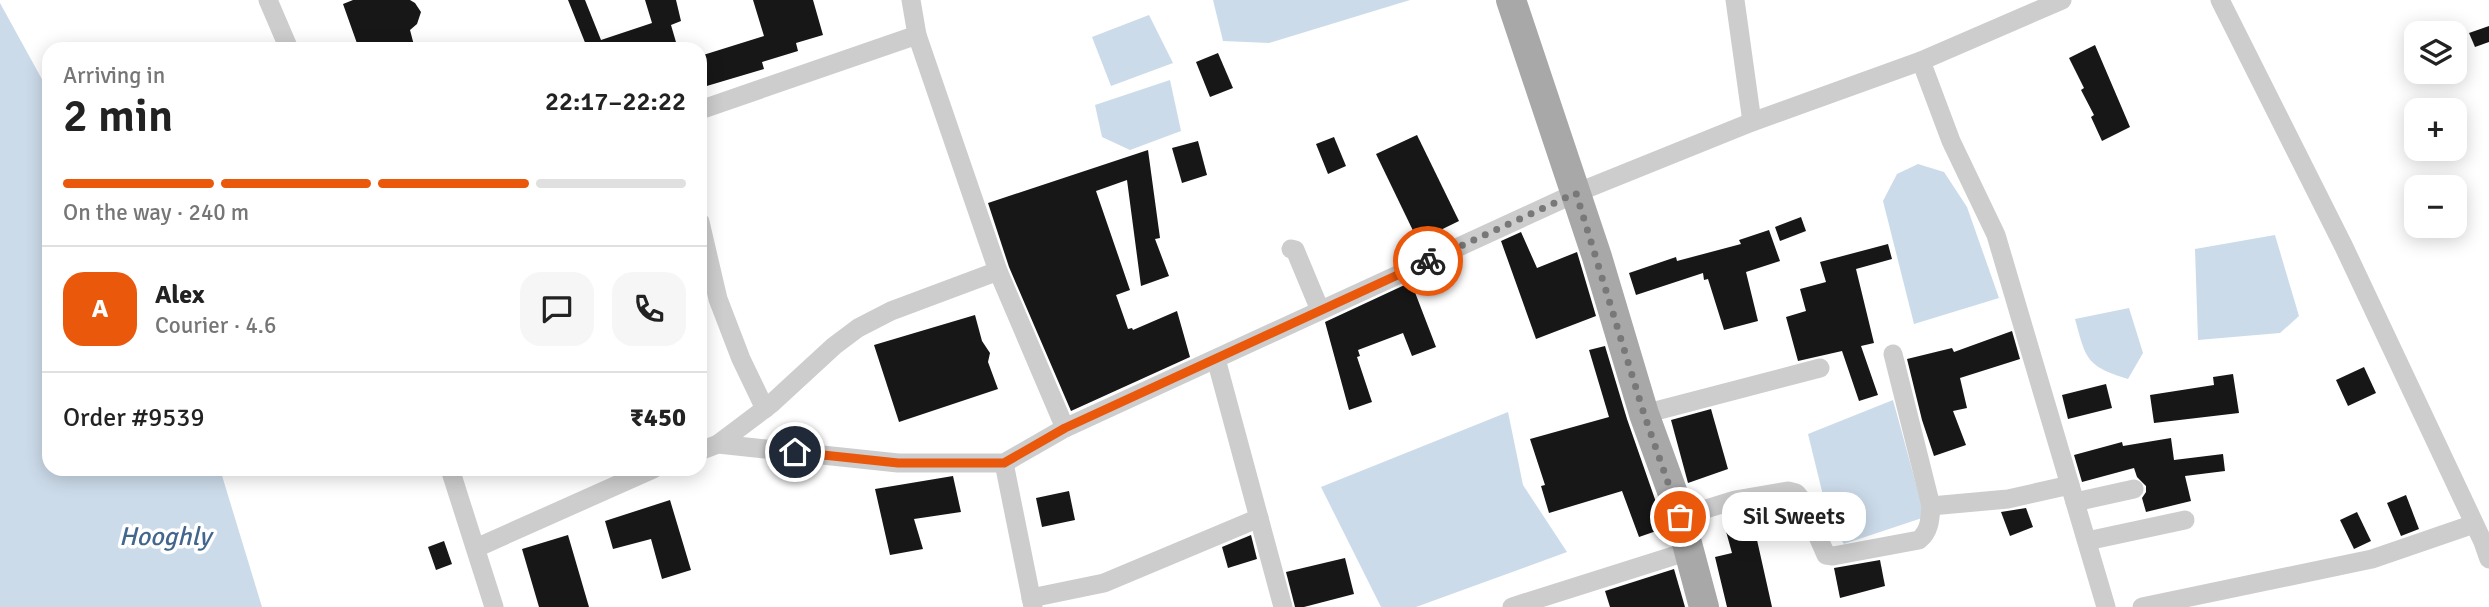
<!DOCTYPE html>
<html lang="en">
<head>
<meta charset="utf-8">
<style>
	:root { --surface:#fff; --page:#f6f6f6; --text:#222; --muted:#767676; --line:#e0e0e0; --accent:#ea580c }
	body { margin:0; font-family:Signika,sans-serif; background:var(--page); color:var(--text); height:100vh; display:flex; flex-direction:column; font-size:26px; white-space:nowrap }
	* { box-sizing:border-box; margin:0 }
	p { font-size:23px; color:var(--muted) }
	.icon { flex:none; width:38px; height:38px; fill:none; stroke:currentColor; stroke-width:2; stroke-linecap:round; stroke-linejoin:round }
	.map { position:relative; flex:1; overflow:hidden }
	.side { position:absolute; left:42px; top:42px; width:665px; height:434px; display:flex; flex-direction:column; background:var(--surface); border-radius:21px; box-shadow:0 4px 18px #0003 }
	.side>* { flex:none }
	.controls { position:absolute; left:2404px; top:21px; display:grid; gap:14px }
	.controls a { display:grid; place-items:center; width:63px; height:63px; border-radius:14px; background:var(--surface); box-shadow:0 4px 18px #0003; font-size:35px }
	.pin { position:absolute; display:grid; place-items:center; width:60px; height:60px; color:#fff; margin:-30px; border:4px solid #fff; border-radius:50%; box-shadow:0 2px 7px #0007 }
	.courier { position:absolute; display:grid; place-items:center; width:70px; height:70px; margin:-35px; border:5px solid #ea580c; border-radius:50%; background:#fff; color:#222; box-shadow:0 2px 9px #0007 }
	.bubble { position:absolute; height:49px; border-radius:21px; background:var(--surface); box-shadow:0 4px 18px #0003; font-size:23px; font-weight:600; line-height:49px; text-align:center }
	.headline em { font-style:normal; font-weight:600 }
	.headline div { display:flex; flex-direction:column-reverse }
	.headline { display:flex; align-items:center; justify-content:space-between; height:119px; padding:0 21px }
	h1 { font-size:46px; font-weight:600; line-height:52px }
	.bar { display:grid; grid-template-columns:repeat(4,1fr); gap:10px 7px; align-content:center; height:84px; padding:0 21px }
	.bar i { height:9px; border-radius:5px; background:var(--line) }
	.bar .active { background:var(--accent) }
	.bar p { grid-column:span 4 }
	.line { display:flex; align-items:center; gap:18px; padding:0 21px; border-top:2px solid var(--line) }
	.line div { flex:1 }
	.round { display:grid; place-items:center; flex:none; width:74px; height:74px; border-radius:21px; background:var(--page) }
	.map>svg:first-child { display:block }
</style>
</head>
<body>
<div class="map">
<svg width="2489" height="607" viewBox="0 0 2489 607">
	<rect width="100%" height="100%" fill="#fff"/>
	<g fill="#ccdbea">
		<path d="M1213,0H1410L1269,43L1223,41Z"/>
		<path d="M0,3L49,92V469H220L262,607H0Z"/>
		<path d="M1149,15L1173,63L1111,86L1092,37Z"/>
		<path d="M1170,80L1181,131L1130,150L1102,137L1095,105Z"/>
		<path d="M1918,164L1944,172L1967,207L1999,298L1914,324L1883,201L1897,174Z"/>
		<path d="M2275,235L2299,316L2280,333L2198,340L2195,249Z"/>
		<path d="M2129,308L2143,353L2128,379C2086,366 2086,359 2075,319Z"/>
		<path d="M1893,400L1925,517L1844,544L1830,524L1808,434Z"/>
		<path d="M1508,412L1523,485L1567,552L1416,607H1381L1321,487Z"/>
	</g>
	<g fill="#171717">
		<path d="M353,0H410L415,3L421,12L417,24L410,30L415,49H359L343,4Z"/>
		<path d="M568,0H585L601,40L652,23L645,0H676L681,21L671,25L678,49H582V46L586,45Z"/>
		<path d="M753,0H813L823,35L796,43L798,51L762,62L764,69L700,88V56L764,36Z"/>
		<path d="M2489,26V42L2475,47L2469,33Z"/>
		<path d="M2095,45L2130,127L2102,141L2091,117L2094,115L2081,90L2084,88L2069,58Z"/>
		<path d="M1218,53L1233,88L1210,97L1196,62Z"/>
		<path d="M1417,135L1459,221L1418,241L1376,154Z"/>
		<path d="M1334,137L1346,166L1328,174L1316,144Z"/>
		<path d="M1198,141L1207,175L1182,183L1172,148Z"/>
		<path d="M1148,150L1160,238L1155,239L1169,276L1141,286L1127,180L1096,191L1130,290L1116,295L1128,329L1132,328L1133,330L1177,311L1190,357L1071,411L1009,267L988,203Z"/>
		<path d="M1801,217L1806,231L1780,241L1775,227Z"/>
		<path d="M1769,230L1780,261L1746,272L1758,321L1724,330L1708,279L1704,280L1703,273L1636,295L1629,273L1676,257L1677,261L1741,244L1739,240Z"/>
		<path d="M1521,232L1537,268L1577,252L1596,316L1536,339L1501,241Z"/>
		<path d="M1888,244L1892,259L1856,269L1874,343L1861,346L1878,395L1859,401L1842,351L1798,361L1786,317L1806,311L1800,289L1826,282L1820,262Z"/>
		<path d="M1411,282L1436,347L1412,356L1403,333L1358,350L1360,356L1357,357L1372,402L1349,410L1325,322Z"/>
		<path d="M975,315L982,341L990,353L988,362L998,389L899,422L874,345Z"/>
		<path d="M2012,331L2020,359L1960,378L1967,408L1953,411L1966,445L1934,456L1922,420L1907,359L1952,348L1954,352Z"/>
		<path d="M1605,346L1627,419L1665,528L1639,537L1622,491L1549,513L1541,486L1545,485L1530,439L1609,417L1589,350Z"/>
		<path d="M2364,367L2376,393L2348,406L2336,380Z"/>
		<path d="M2233,374L2239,413L2154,423L2150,395L2214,385L2213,377Z"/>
		<path d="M2106,384L2112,408L2068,419L2062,395Z"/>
		<path d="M1711,409L1728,469L1688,483L1671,420Z"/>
		<path d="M2171,438L2174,460L2223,454L2225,471L2185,476L2191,501L2146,512L2142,498L2146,492V486L2137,477L2134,468L2082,482L2074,455L2122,442L2123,446Z"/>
		<path d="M953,476L961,512L914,519L923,549L890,555L875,489Z"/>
		<path d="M1069,491L1075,520L1042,527L1036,498Z"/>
		<path d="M2406,495L2419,529L2401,536L2387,503Z"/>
		<path d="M670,500L691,570L662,579L651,539L613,549L605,521Z"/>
		<path d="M1759,508L1766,537L1757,540L1772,607H1727L1715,557L1732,553L1722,517Z"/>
		<path d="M2026,508L2033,527L2010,536L2001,512Z"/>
		<path d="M2357,512L2371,541L2354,549L2340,520Z"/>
		<path d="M568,535L589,607H539L522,549Z"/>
		<path d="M1251,535L1257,559L1228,568L1222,547Z"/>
		<path d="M444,541L452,564L436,570L428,547Z"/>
		<path d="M1345,558L1354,594L1304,607H1295L1286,572Z"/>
		<path d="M1880,560L1885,586L1840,598L1834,568Z"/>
		<path d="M1674,569L1685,607H1610L1605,591Z"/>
	</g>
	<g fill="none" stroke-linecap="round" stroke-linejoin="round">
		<g stroke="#cdcdcd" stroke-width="19">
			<path d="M268,0L289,49"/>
			<path d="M911,0L917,35L998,271L1065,428"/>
			<path d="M1735,0L1752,122"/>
			<path d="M2220,0L2344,247L2483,542L2489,559"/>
			<path d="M1921,61L1951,141L1996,235L2106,607"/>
			<path d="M700,110L917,35"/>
			<path d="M700,222L718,299L741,359L765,409"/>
			<path d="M1291,249L1295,250L1320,310"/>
			<path d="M1216,359L1283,607"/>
			<path d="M1644,414L1820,368"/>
			<path d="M718,444L771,404L834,346L858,328L891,311L998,271"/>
			<path d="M700,451L718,444L898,463H1004L1065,428L1576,193L1752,122L1921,61L2062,0"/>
			<path d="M1004,463L1033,607"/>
			<path d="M450,469L494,607"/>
			<path d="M2075,502L2134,489"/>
			<path d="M1931,506L2008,499L2070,485"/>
			<path d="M1680,517L1735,500L1788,491L1796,493L1802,500L1826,555L1833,556L1919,540C1930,531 1930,519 1931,506L1893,354"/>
			<path d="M2087,541L2185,520"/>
			<path d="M476,548L653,469"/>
			<path d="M1031,598L1104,583L1259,518"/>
			<path d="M1512,607L1689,551"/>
			<path d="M2142,607L2372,559L2474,524"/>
		</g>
		<path stroke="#a8a8a8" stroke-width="30" d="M1511,0L1597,257L1644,414L1676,502L1704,607"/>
	</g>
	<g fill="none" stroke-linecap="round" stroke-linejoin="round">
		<path stroke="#787878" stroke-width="7" stroke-dasharray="0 12.6" d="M1428,261L1576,193L1644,414L1680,517"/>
		<path stroke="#ea580c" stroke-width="9" d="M795,452L898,463H1004L1065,428L1428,261"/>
	</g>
	<g text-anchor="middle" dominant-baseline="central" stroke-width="7" stroke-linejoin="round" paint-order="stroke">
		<g font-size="26" font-style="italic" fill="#42668d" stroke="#fff">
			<text x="165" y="537">Hooghly</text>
		</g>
	</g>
</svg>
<div class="controls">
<a><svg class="icon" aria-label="layers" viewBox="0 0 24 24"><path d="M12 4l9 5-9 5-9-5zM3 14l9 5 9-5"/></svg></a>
<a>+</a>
<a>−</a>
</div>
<div class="pin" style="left:1680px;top:517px;background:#ea580c"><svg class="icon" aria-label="bag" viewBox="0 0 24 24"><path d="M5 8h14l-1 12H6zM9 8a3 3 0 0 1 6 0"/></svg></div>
<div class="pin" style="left:795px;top:452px;background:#1f2937"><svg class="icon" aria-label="home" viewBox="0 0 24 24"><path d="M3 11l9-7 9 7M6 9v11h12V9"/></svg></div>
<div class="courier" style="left:1428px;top:261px"><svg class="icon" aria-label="bike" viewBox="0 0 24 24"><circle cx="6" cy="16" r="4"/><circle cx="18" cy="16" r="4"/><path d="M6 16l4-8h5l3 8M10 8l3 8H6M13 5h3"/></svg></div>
<div class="bubble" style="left:1722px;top:492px;width:144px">Sil Sweets</div>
<section class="side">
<div class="headline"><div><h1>2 min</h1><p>Arriving in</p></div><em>22:17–22:22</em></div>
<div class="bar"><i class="active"></i><i class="active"></i><i class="active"></i><i></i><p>On the way · 240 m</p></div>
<div class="line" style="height:126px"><b class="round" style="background:var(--accent);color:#fff">A</b><div><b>Alex</b><p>Courier · 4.6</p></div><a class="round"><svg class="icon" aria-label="chat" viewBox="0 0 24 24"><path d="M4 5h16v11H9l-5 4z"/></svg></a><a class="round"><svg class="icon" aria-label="phone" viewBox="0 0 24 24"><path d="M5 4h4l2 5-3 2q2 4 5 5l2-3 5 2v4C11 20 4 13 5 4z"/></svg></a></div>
<div class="line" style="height:91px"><div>Order #9539</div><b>₹450</b></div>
</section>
</div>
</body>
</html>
